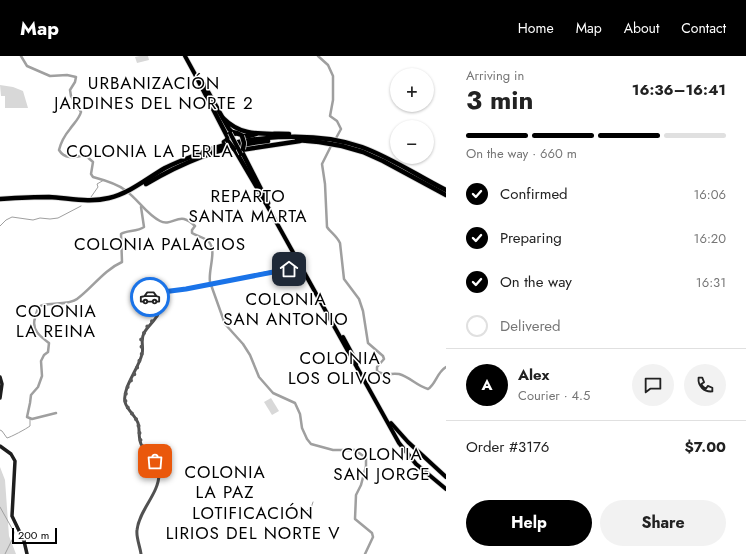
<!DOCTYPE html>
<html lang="en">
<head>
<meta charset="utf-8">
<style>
	:root { --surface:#fff; --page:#f2f2f2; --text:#222; --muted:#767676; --line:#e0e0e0; --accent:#000 }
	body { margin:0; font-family:Jost,sans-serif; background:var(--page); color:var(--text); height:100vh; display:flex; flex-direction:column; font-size:15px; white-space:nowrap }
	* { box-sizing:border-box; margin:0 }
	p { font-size:13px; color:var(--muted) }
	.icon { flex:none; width:22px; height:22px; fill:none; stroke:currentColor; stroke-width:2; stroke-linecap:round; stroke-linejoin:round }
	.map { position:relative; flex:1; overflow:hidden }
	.panel { display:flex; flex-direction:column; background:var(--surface); width:300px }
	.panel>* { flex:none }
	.tools { position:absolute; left:390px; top:12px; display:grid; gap:8px }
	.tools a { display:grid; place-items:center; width:44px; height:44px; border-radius:50%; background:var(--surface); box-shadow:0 1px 3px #0004; font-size:20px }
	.scale { position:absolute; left:12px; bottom:10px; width:45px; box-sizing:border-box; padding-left:4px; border:2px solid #000; border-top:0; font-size:11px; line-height:14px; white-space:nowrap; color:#000; -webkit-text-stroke:3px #fff; paint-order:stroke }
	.pin { position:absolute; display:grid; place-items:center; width:34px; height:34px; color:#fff; margin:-17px; border-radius:8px; box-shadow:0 2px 6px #0006 }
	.courier { position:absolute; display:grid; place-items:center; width:40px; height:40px; margin:-20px; border:3px solid #1a73e8; border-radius:50%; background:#fff; color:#222; box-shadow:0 1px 5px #0007 }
	.headline em { font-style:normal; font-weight:700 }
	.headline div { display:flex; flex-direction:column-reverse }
	.headline { display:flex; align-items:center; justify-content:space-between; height:68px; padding:0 20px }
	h1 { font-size:26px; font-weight:700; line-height:30px }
	.bar { display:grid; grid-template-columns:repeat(4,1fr); gap:6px 4px; align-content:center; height:48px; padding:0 20px }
	.bar i { height:5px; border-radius:3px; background:var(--line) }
	.bar .selected { background:var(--accent) }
	.bar p { grid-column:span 4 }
	.line { display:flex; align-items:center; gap:10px; padding:0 20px; border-top:1px solid var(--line) }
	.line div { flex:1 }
	.round { display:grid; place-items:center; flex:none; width:42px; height:42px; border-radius:21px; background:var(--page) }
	ol { padding:0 20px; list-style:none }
	li { display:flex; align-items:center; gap:12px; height:44px }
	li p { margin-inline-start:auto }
	li .icon { padding:4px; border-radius:50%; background:var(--accent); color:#fff; stroke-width:4 }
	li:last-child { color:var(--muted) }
	li i { width:22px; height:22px; border:2px solid var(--line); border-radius:50% }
	.cta { display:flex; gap:8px; margin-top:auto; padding:8px 20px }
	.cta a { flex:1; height:46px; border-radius:24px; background:var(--accent); color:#fff; font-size:16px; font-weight:700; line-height:46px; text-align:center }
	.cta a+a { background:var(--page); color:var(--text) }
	header { display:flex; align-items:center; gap:24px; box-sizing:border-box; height:56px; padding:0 20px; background:var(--accent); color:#fff }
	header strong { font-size:19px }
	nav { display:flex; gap:22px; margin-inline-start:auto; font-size:14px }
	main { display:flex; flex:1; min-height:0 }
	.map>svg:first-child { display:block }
</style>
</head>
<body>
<header>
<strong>Map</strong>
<nav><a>Home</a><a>Map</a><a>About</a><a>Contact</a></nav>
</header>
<main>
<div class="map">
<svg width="446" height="498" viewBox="0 0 446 498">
	<rect width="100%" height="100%" fill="#fff"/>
	<g fill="#d8d8d8">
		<path d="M140,0H148L149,4L137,7L135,1Z"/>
		<path d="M0,29L13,31L23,35L28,52H5V40H1Z"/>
		<path d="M271,342L279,355L272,359L264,346Z"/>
		<path d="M0,411L5,424L9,480L16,498H0Z"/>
	</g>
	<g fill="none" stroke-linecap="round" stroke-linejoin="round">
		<g stroke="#9f9f9f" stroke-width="1">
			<path d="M91,141L98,131L97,128L104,124"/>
			<path d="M0,170L6,164L12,161L33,164L40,162L50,163L58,162L81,150"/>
			<path d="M0,374L2,375L7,382C11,381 26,373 30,370V363"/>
			<path d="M0,451L14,476L13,482L5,498"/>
			<path d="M297,462L311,452L313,446"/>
		</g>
		<g stroke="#9f9f9f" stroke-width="2.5">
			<path d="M21,0L27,10L50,20L67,19L76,21L75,26L70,34L71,40L81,56C79,63 74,67 70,73C65,79 61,86 59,94C65,104 75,101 85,99L93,106L91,118L93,121C104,124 116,127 125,134C138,143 146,158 160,165C169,170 176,161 184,163C188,164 192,167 195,170L192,174V177C197,180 206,182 209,186C217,195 208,214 210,226L225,268L243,288L250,299L259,321L273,337L295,347L300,358L302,372L307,383L311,388L333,394H355L366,402V410L361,429L356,439L355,463L372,477L373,481L365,498"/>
			<path d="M318,0L328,9L333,20V44L330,60L337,65L341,73L335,84"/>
			<path d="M332,88L322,108L325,128L327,171C330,176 336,179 340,187L344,223L359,243L363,255L368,287L383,300L384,303L377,311V315C383,320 391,317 399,318C410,321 417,330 428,333C436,328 437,316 446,311"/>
			<path d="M56,357L32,363L27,361L30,347L31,339L38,331L42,320L41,305L44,299L48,296L49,287C41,281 31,274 35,262C36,259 37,254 39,251C42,246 69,250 77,243C92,232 104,214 122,206L121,178C126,174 137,176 144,171L141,151"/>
		</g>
		<defs>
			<g id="primary">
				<path d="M185,0L197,22"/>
				<path d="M264,144L399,387L416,408L446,433"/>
				<path d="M343,281L357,307"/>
				<path d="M391,367L408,386L446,421"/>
			</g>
			<g id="trunk">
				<path d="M196,20L228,82"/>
				<path d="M201,25L203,27L229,73L232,76L237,77"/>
				<path d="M223,62C243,82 263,77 289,78"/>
				<path d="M297,84L319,86L342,90L363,96L383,105L446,139"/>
				<path d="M224,86C229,83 229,79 234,78C239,76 239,79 243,80C247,81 252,79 256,78"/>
				<path d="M235,94L266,147"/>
				<path d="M241,94L300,85"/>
				<path d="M241,94L268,147"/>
				<path d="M146,128C183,106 224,89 268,85"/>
				<path d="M0,143C16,142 32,141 49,141C69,142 89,147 109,142C130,137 146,123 165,112C175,107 185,103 196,99C242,79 314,74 362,91C392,102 418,120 446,134"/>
			</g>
		</defs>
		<use href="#primary" stroke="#dbdbdb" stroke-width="5.5"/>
		<use href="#trunk" stroke="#dbdbdb" stroke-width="6"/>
		<g stroke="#515151" stroke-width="3">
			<path d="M147,238L186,233L301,210"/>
			<path d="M141,498C140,490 136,482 137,474C139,454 159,438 159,418C159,404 146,399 141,388C138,381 140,373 138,367C135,359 127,354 125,346C122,332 139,312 142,298C144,291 140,284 144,277C148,270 155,265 158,258L157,251L147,238"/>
		</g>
		<g stroke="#1e1e1e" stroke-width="3.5">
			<path d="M0,321L2,328L0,342"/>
			<path d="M0,390L11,398L15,405L12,460L24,485L27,498"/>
		</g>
		<use href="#primary" stroke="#000" stroke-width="4"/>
		<use href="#trunk" stroke="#000" stroke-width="4.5"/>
		<defs>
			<path id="primary-bridge" d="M230,77L241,98"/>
			<g id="trunk-bridge">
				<path d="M242,80L244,87L243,93"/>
				<path d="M227,84L234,93"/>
			</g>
		</defs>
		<use href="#primary-bridge" stroke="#dbdbdb" stroke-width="5.5" stroke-linecap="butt"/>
		<use href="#trunk-bridge" stroke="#dbdbdb" stroke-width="6" stroke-linecap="butt"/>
		<use href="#primary-bridge" stroke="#000" stroke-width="4"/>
		<use href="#trunk-bridge" stroke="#000" stroke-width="4.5"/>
	</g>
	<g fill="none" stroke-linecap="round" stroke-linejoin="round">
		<path stroke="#595959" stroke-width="4" stroke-dasharray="0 7.2" d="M150,241L157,250L158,258L147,271L143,279L141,284L142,297L136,315L127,332L125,342L126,349L138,366L141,388L155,405"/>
		<path stroke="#1a73e8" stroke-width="5" d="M150,241L147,238L186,233L289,213"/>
	</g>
	<g text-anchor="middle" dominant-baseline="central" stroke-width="3" stroke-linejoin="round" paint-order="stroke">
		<g font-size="17" letter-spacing="1" fill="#000" stroke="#fff">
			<text x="154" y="27">URBANIZACIÓN<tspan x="154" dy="20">JARDINES DEL NORTE 2</tspan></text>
			<text x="150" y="95">COLONIA LA PERLA</text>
			<text x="248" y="140">REPARTO<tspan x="248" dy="20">SANTA MARTA</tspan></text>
			<text x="160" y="188">COLONIA PALACIOS</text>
			<text x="286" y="243">COLONIA<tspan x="286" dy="20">SAN ANTONIO</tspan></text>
			<text x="56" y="255">COLONIA<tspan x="56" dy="20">LA REINA</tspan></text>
			<text x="340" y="302">COLONIA<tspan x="340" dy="20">LOS OLIVOS</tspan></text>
			<text x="382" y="398">COLONIA<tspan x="382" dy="20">SAN JORGE</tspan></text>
			<text x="225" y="416">COLONIA<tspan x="225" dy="20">LA PAZ</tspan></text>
			<text x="253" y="457">LOTIFICACIÓN<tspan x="253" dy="20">LIRIOS DEL NORTE V</tspan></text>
		</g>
	</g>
</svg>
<div class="tools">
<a>+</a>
<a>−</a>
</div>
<div class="scale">200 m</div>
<div class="pin" style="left:155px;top:405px;background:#ea580c"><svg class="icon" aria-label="bag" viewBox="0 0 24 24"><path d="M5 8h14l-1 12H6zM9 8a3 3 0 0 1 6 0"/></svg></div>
<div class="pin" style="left:289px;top:213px;background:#1f2937"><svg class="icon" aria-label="home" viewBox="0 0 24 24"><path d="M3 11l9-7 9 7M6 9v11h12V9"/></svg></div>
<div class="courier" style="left:150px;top:241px"><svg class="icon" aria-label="car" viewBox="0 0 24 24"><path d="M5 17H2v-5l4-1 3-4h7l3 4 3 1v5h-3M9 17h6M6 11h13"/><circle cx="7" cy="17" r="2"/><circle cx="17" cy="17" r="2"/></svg></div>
</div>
<section class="panel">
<div class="headline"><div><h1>3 min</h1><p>Arriving in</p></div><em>16:36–16:41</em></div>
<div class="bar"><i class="selected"></i><i class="selected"></i><i class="selected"></i><i></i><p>On the way · 660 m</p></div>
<ol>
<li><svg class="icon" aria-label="check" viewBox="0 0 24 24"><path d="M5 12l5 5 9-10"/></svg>Confirmed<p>16:06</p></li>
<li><svg class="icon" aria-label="check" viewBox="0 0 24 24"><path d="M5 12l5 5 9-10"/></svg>Preparing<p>16:20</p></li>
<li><svg class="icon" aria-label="check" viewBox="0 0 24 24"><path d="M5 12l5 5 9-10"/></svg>On the way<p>16:31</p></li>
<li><i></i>Delivered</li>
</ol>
<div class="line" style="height:72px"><b class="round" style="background:var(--accent);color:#fff">A</b><div><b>Alex</b><p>Courier · 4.5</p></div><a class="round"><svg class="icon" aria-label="chat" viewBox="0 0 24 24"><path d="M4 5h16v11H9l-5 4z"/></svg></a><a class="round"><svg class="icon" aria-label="phone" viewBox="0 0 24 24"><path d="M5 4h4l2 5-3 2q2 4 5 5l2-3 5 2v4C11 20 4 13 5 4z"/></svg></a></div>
<div class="line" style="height:52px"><div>Order #3176</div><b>$7.00</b></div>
<div class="cta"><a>Help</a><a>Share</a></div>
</section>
</main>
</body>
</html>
